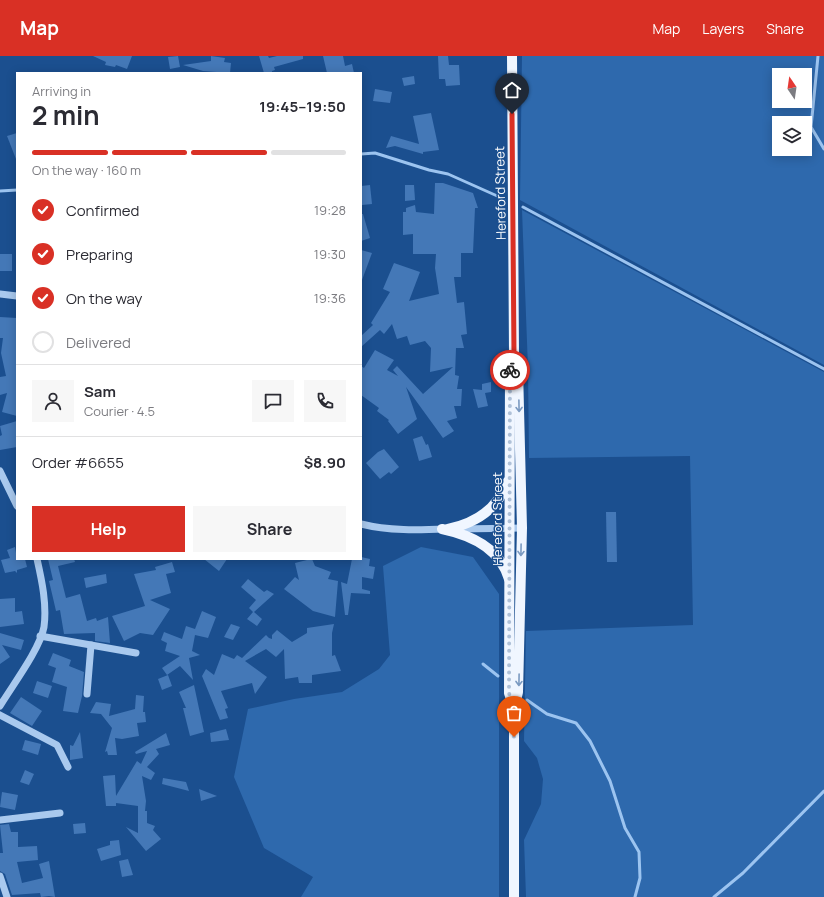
<!DOCTYPE html>
<html lang="en">
<head>
<meta charset="utf-8">
<style>
	:root { --surface:#fff; --page:#f7f7f7; --text:#2b2b33; --muted:#7c7c81; --line:#e1e1e2; --accent:#d93025 }
	body { margin:0; font-family:Manrope,sans-serif; background:var(--page); color:var(--text); height:100vh; display:flex; flex-direction:column; font-size:15px; white-space:nowrap }
	* { box-sizing:border-box; margin:0 }
	p { font-size:13px; color:var(--muted) }
	.icon { flex:none; width:22px; height:22px; fill:none; stroke:currentColor; stroke-width:2; stroke-linecap:round; stroke-linejoin:round }
	.map { position:relative; flex:1; overflow:hidden }
	.side { position:absolute; left:16px; top:16px; width:346px; height:488px; display:flex; flex-direction:column; background:var(--surface); border-radius:0px; box-shadow:0 2px 10px #0003 }
	.side>* { flex:none }
	.needle { width:26px; rotate:347deg }
	.buttons { position:absolute; left:772px; top:12px; display:grid; gap:8px }
	.buttons a { display:grid; place-items:center; width:40px; height:40px; border-radius:0px; background:var(--surface); box-shadow:0 2px 10px #0003; font-size:20px }
	.pin { position:absolute; display:grid; place-items:center; width:34px; height:34px; color:#fff; margin:-41px -17px; border-radius:50% 50% 50% 0; rotate:-45deg; box-shadow:0 0 4px #0007 }
	.pin .icon { rotate:45deg }
	.courier { position:absolute; display:grid; place-items:center; width:40px; height:40px; margin:-20px; border:3px solid #d93025; border-radius:50%; background:#fff; color:#222; box-shadow:0 1px 5px #0007 }
	.overview em { font-style:normal; font-weight:700 }
	.overview div { display:flex; flex-direction:column-reverse }
	.overview { display:flex; align-items:center; justify-content:space-between; height:68px; padding:0 16px }
	h1 { font-size:26px; font-weight:700; line-height:30px }
	.bar { display:grid; grid-template-columns:repeat(4,1fr); gap:6px 4px; align-content:center; height:48px; padding:0 16px }
	.bar i { height:5px; border-radius:3px; background:var(--line) }
	.bar .active { background:var(--accent) }
	.bar p { grid-column:span 4 }
	.line { display:flex; align-items:center; gap:10px; padding:0 16px; border-top:1px solid var(--line) }
	.line div { flex:1 }
	.round { display:grid; place-items:center; flex:none; width:42px; height:42px; border-radius:0px; background:var(--page) }
	ol { padding:0 16px; list-style:none }
	li { display:flex; align-items:center; gap:12px; height:44px }
	li p { margin-inline-start:auto }
	li .icon { padding:4px; border-radius:50%; background:var(--accent); color:#fff; stroke-width:4 }
	li:last-child { color:var(--muted) }
	li i { width:22px; height:22px; border:2px solid var(--line); border-radius:50% }
	.primary-button { display:flex; gap:8px; margin-top:auto; padding:8px 16px }
	.primary-button a { flex:1; height:46px; border-radius:0px; background:var(--accent); color:#fff; font-size:16px; font-weight:700; line-height:46px; text-align:center }
	.primary-button a+a { background:var(--page); color:var(--text) }
	header { display:flex; align-items:center; gap:24px; box-sizing:border-box; height:56px; padding:0 20px; background:var(--accent); color:#fff }
	header strong { font-size:19px }
	nav { display:flex; gap:22px; margin-inline-start:auto; font-size:14px }
	.map>svg:first-child { display:block }
</style>
</head>
<body>
<header>
<strong>Map</strong>
<nav><a>Map</a><a>Layers</a><a>Share</a></nav>
</header>
<div class="map">
<svg width="824" height="841" viewBox="0 0 824 841">
	<rect width="100%" height="100%" fill="#1b4f8f"/>
	<g fill="#2e69ad" fill-rule="evenodd">
		<path d="M522,0H824V309L520,144ZM779,19H805V45H779ZM779,67H805V93H779Z"/>
		<path d="M522,154L824,316V841H526L524,784L541,748L543,723L537,702L524,685L526,575L693,569L690,400L529,402L528,312Z"/>
		<path d="M421,491L473,501L499,538V841H301L313,821L264,792L234,721L248,653L294,643L342,636L379,613L390,599L383,510Z"/>
	</g>
	<g fill="none" stroke-linecap="round" stroke-linejoin="round">
		<g stroke="#9cc4f0" stroke-width="3">
			<path d="M818,0L811,71L824,93"/>
			<path d="M361,98L375,97L429,114L448,118L504,143"/>
			<path d="M0,135L17,134"/>
			<path d="M523,151L824,313"/>
			<path d="M483,608L498,620"/>
			<path d="M527,644L547,658L576,667L590,685L610,725L625,772L639,796L640,822L635,841"/>
			<path d="M714,841L743,817L824,735"/>
		</g>
	</g>
	<g fill="#4478b7">
		<path d="M93,0H132L127,13L116,9L115,11L105,9L106,6Z"/>
		<path d="M178,0L180,11L170,13L168,1Z"/>
		<path d="M211,0L225,2L224,6L231,7L230,17L203,15L183,9L211,5Z"/>
		<path d="M259,0H268L269,2L277,0H303V3L274,11L275,14L272,15V17H264Z"/>
		<path d="M323,0H343L345,10L352,8L354,17H327Z"/>
		<path d="M438,0H448L449,9H459L460,29L446,30L445,23H439Z"/>
		<path d="M414,20L415,28L404,30L402,22Z"/>
		<path d="M375,33L392,36L390,47L373,45Z"/>
		<path d="M431,57L439,94L423,96V98L395,90L386,92L391,80L419,88L413,60Z"/>
		<path d="M17,77V103H16L7,80Z"/>
		<path d="M435,127H443L473,137L478,152H475L473,197H461V221H454L457,247L464,246L467,278L461,279L464,292H456L455,319L459,320L457,333H462L461,350H454L457,362L447,365L454,375L443,382L406,331L417,363L398,378L388,365L389,364L377,355L379,352L361,339V310L364,312L375,294L394,304L387,314L398,320L393,314L397,310L423,338L453,311L430,316L431,292L425,285L410,289L407,280L397,283L392,268L384,278L380,274L361,291V280L373,269L371,267L390,236L383,233L394,207L420,216L409,245L439,238L435,212L436,198H413V178L403,179V156H406V152L415,149L416,156L434,158Z"/>
		<path d="M370,129L372,148L362,149L361,130Z"/>
		<path d="M405,129H414L415,144L405,145Z"/>
		<path d="M361,158H363L370,182L361,185Z"/>
		<path d="M361,194L372,197L362,224L361,223Z"/>
		<rect x="0" y="198" width="12" height="17"/>
		<path d="M0,261L17,262V360L2,356L7,337L0,339V321L6,320L1,297L3,282H0Z"/>
		<path d="M491,326V336L485,337L488,350L478,352L473,333L482,334V328Z"/>
		<path d="M17,365V391L0,394V380L2,379L0,370Z"/>
		<path d="M422,380L426,389L428,388L432,401L419,405L413,383Z"/>
		<path d="M384,393L399,411L391,418L389,416L380,423L366,407L378,396Z"/>
		<path d="M606,456H616L617,506H607Z"/>
		<path d="M15,491L17,503H25L27,511L17,514V517L15,515L5,517L1,504L10,502L7,494Z"/>
		<path d="M361,501L370,503L369,510L375,511L373,523L362,521V533L370,535V538L351,537L348,559H345L341,526L347,528L352,503H361Z"/>
		<path d="M48,503H74L75,506L58,510L66,542L80,538L87,565L96,562L97,565L108,561L110,587L95,585V577L64,578L60,554L56,555L53,542L49,525L53,524Z"/>
		<path d="M204,503H227L219,515Z"/>
		<path d="M311,503H312L315,510L331,516L328,523L338,525L335,561L313,555L284,533L295,521L299,524L295,507Z"/>
		<path d="M172,506L175,516L166,518L171,537L150,544L170,553L153,579L140,577L124,585L112,560L145,550L134,518L156,514L155,511Z"/>
		<path d="M106,518L107,527L86,532L84,522Z"/>
		<path d="M248,523L264,536L267,534L274,538L254,556L262,563L257,570L247,563L253,556L249,552L256,544L241,531Z"/>
		<path d="M15,542V556L22,555L24,568L0,571V543Z"/>
		<path d="M202,555L216,561L208,582L195,579L192,595L200,599L189,602L193,624L180,610L167,619L162,612L180,600L165,595L167,587L161,584L164,576L182,583L186,570L195,573Z"/>
		<path d="M231,568L240,571L233,584L224,581Z"/>
		<path d="M334,568L332,577V600L335,599L341,615L312,619V627H299L298,621L285,623L284,593L276,601L266,593L245,605L267,621L255,638L252,627L221,635L228,652L225,653L228,662L220,664L202,620L206,613L214,619L222,598L234,603L237,599L242,602L266,579L269,582L272,583V579L277,574L292,586L307,577V572Z"/>
		<path d="M0,577L24,584L21,594L2,589L10,601L0,608Z"/>
		<path d="M53,597L71,604L69,610L84,616L82,640L78,657L63,655L67,631L52,626L56,612L48,609Z"/>
		<path d="M168,619L172,630L162,634L158,623Z"/>
		<path d="M37,625L52,630L48,642L33,637Z"/>
		<path d="M194,629L204,676L190,680L183,652H186L179,636Z"/>
		<path d="M136,639L144,640L143,656H145L146,666L137,667L139,680L122,683L115,682L117,699H108L107,695L105,696L112,672L101,658L90,657L96,646L111,648L109,660L135,653Z"/>
		<path d="M21,641L42,655L32,670L10,657Z"/>
		<path d="M226,673L229,684L211,686L210,677Z"/>
		<path d="M80,676L83,702L70,704V689L73,690Z"/>
		<path d="M166,677L170,689L156,693L159,698L147,711L155,717L151,724L142,720L146,745L145,755H147V767L155,770L153,774L161,783L146,795L126,771L138,777V750L116,747V750H106L103,720L115,719L116,740L137,705L141,708L147,695L136,698L135,696Z"/>
		<path d="M25,684L41,688L38,699L22,694Z"/>
		<path d="M25,714L34,718L29,729L20,726Z"/>
		<path d="M163,722L186,726L189,735L162,728Z"/>
		<path d="M199,733L217,740L201,745Z"/>
		<path d="M2,736L18,739L15,754L0,751Z"/>
		<path d="M85,767L86,777L74,778L73,768Z"/>
		<path d="M9,768L11,776H18V791L37,790L38,804L17,806L22,827L43,822L39,808L49,805L55,841L49,840L41,841L40,837L12,839L5,818L0,815V797H3L0,769Z"/>
		<path d="M119,784L121,799L101,805L97,793L110,789V785Z"/>
		<path d="M128,803L133,819L122,821L119,805Z"/>
	</g>
	<g fill="none" stroke-linecap="round" stroke-linejoin="round">
		<g stroke="#a9c9ee" stroke-width="7">
			<path d="M0,238L17,240"/>
			<path d="M0,415L17,450"/>
			<path d="M361,468C389,475 418,474 446,473"/>
			<path d="M457,473L522,472"/>
			<path d="M40,580L136,597"/>
			<path d="M87,638L91,589"/>
			<path d="M0,650C12,630 40,593 44,571C47,549 42,525 37,503"/>
			<path d="M0,659L57,689L68,711"/>
			<path d="M0,764L60,757"/>
			<path d="M0,820L7,841"/>
		</g>
		<g stroke="#f0f6ff" stroke-width="10">
			<path d="M512,0L514,298L518,313L522,472L518,636L514,653"/>
			<path d="M514,300L510,314L509,637L514,653V841"/>
			<path d="M442,473C471,479 500,492 509,523"/>
			<path d="M448,473C476,467 498,453 508,425"/>
		</g>
	</g>
	<defs><path id="oneway-shaft" d="M-6 0H5M1.5-3L5.5 0L1.5 3" fill="none" stroke-width="1.6" stroke-linecap="round" stroke-linejoin="round"/></defs>
	<g stroke="#7b9ac1">
		<use href="#oneway-shaft" transform="translate(519 350) rotate(89)"/>
		<use href="#oneway-shaft" transform="translate(521 494) rotate(91)"/>
		<use href="#oneway-shaft" transform="translate(519 624) rotate(91)"/>
	</g>
	<g fill="none" stroke-linecap="round" stroke-linejoin="round">
		<path stroke="#afc1d8" stroke-width="4" stroke-dasharray="0 7.2" d="M510,314L509,637L514,653V681"/>
		<path stroke="#d93025" stroke-width="5" d="M510,314L514,298L512,58"/>
	</g>
	<g text-anchor="middle" dominant-baseline="central" stroke-width="3" stroke-linejoin="round" paint-order="stroke">
		<g font-size="13" fill="#fff" stroke="#1b4f8f">
			<text transform="translate(500 137) rotate(-91)">Hereford Street</text>
			<text transform="translate(497 463) rotate(-90)">Hereford Street</text>
		</g>
	</g>
</svg>
<div class="buttons">
<a><svg class="needle" viewBox="-14 -14 28 28"><path d="M0-13l5 13h-10z" fill="#e53935"/><path d="M0 13l5-13h-10z" fill="#7c7c81"/></svg></a>
<a><svg class="icon" aria-label="layers" viewBox="0 0 24 24"><path d="M12 4l9 5-9 5-9-5zM3 14l9 5 9-5"/></svg></a>
</div>
<div class="pin" style="left:514px;top:681px;background:#ea580c"><svg class="icon" aria-label="bag" viewBox="0 0 24 24"><path d="M5 8h14l-1 12H6zM9 8a3 3 0 0 1 6 0"/></svg></div>
<div class="pin" style="left:512px;top:58px;background:#1f2937"><svg class="icon" aria-label="home" viewBox="0 0 24 24"><path d="M3 11l9-7 9 7M6 9v11h12V9"/></svg></div>
<div class="courier" style="left:510px;top:314px"><svg class="icon" aria-label="bike" viewBox="0 0 24 24"><circle cx="6" cy="16" r="4"/><circle cx="18" cy="16" r="4"/><path d="M6 16l4-8h5l3 8M10 8l3 8H6M13 5h3"/></svg></div>
<section class="side">
<div class="overview"><div><h1>2 min</h1><p>Arriving in</p></div><em>19:45–19:50</em></div>
<div class="bar"><i class="active"></i><i class="active"></i><i class="active"></i><i></i><p>On the way · 160 m</p></div>
<ol>
<li><svg class="icon" aria-label="check" viewBox="0 0 24 24"><path d="M5 12l5 5 9-10"/></svg>Confirmed<p>19:28</p></li>
<li><svg class="icon" aria-label="check" viewBox="0 0 24 24"><path d="M5 12l5 5 9-10"/></svg>Preparing<p>19:30</p></li>
<li><svg class="icon" aria-label="check" viewBox="0 0 24 24"><path d="M5 12l5 5 9-10"/></svg>On the way<p>19:36</p></li>
<li><i></i>Delivered</li>
</ol>
<div class="line" style="height:72px"><a class="round"><svg class="icon" aria-label="person" viewBox="0 0 24 24"><circle cx="12" cy="8" r="4"/><path d="M4 21q1-7 8-7t8 7"/></svg></a><div><b>Sam</b><p>Courier · 4.5</p></div><a class="round"><svg class="icon" aria-label="chat" viewBox="0 0 24 24"><path d="M4 5h16v11H9l-5 4z"/></svg></a><a class="round"><svg class="icon" aria-label="phone" viewBox="0 0 24 24"><path d="M5 4h4l2 5-3 2q2 4 5 5l2-3 5 2v4C11 20 4 13 5 4z"/></svg></a></div>
<div class="line" style="height:52px"><div>Order #6655</div><b>$8.90</b></div>
<div class="primary-button"><a>Help</a><a>Share</a></div>
</section>
</div>
</body>
</html>
